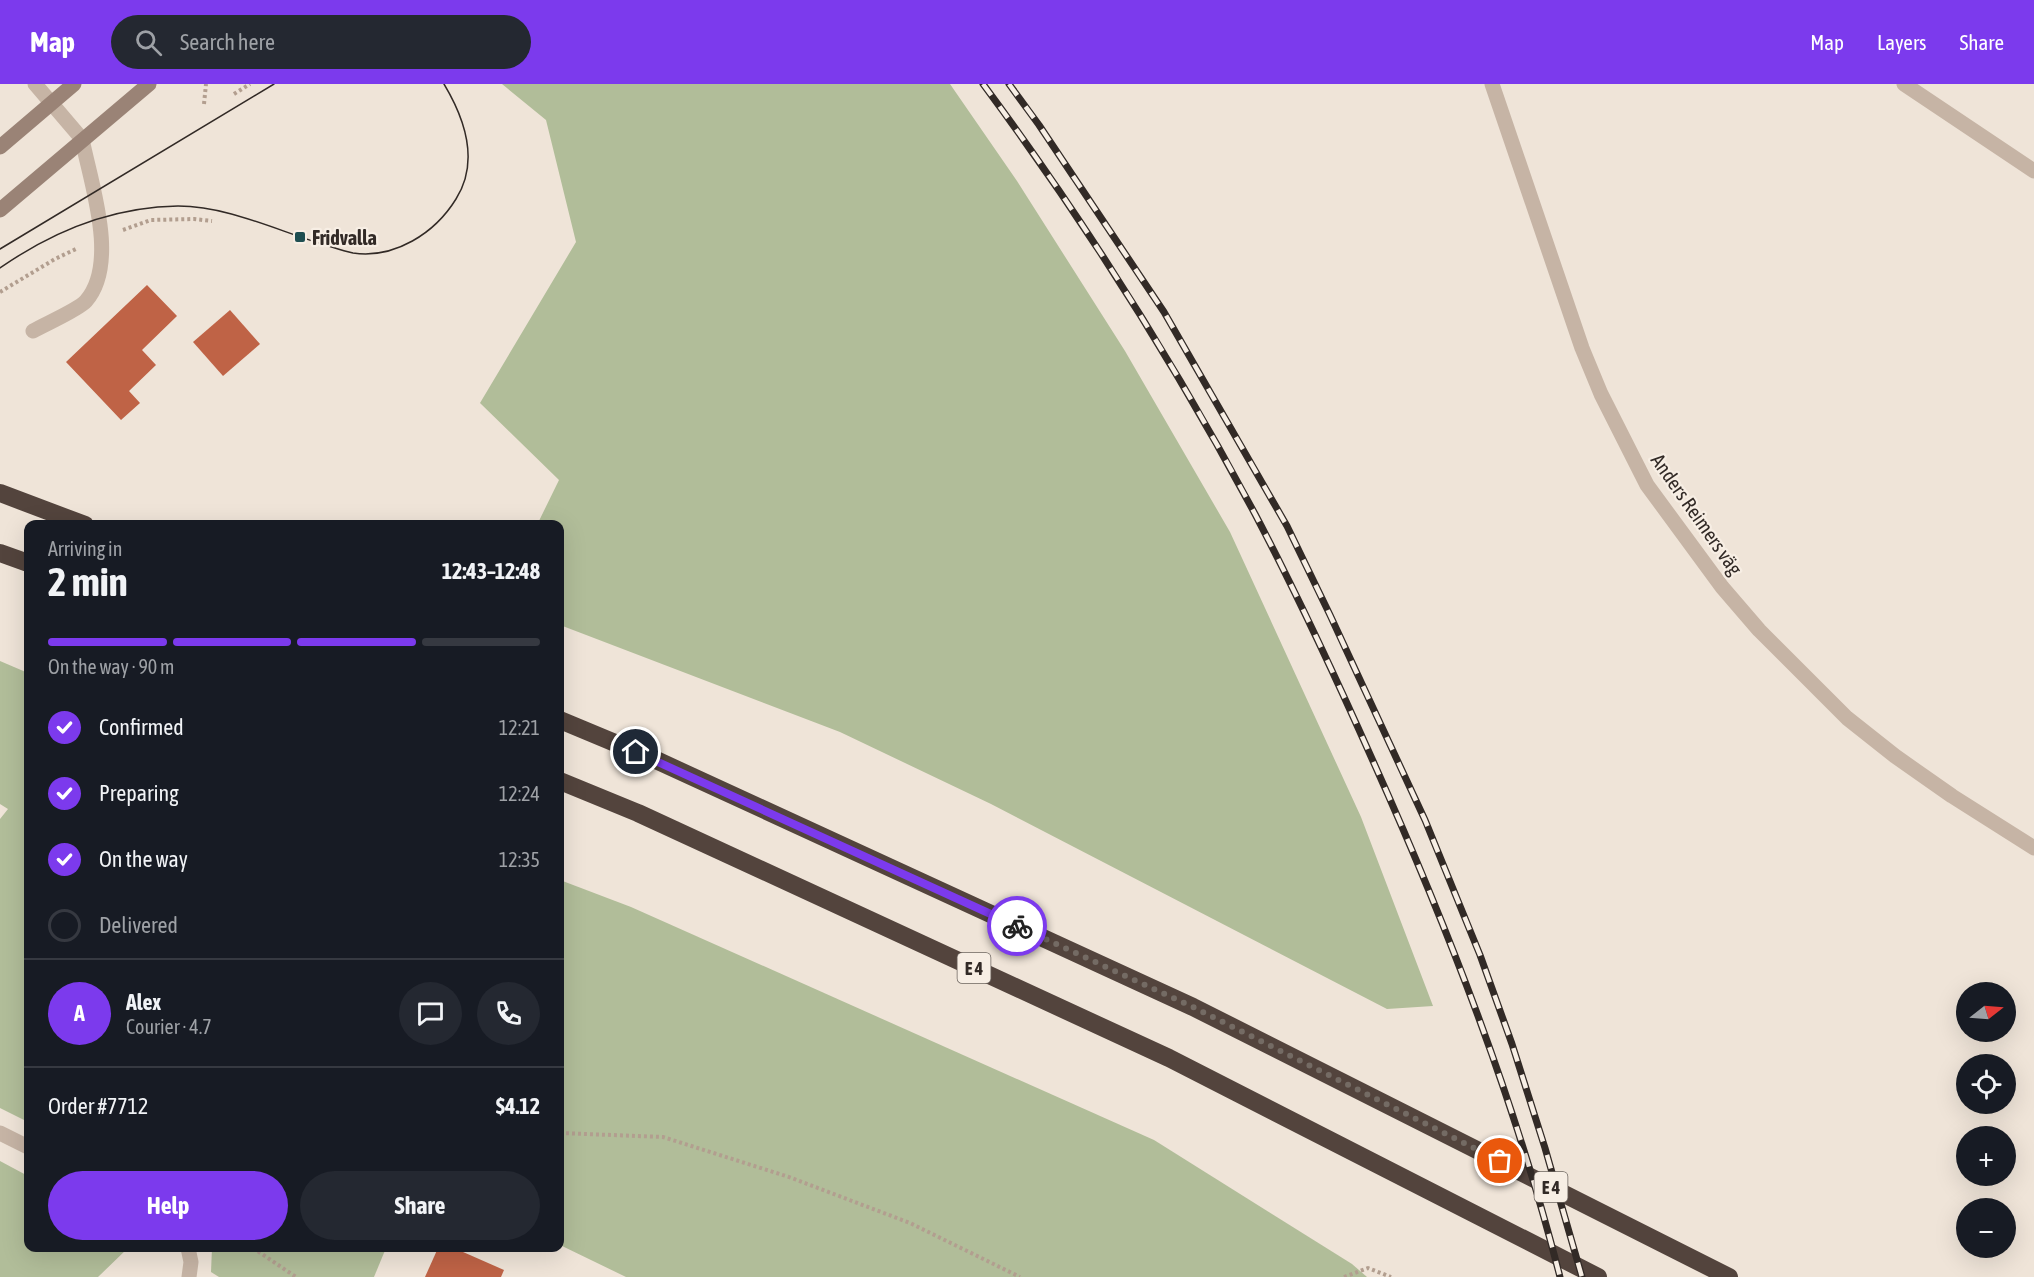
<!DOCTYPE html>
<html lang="en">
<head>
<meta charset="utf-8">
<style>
	:root { --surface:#171b24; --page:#242831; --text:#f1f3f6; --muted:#9ea1a6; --line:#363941; --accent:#7c3aed }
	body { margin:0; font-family:"Asap Condensed",sans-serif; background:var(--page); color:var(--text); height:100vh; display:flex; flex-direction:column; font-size:22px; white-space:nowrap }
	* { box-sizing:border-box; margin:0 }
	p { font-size:20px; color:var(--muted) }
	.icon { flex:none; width:33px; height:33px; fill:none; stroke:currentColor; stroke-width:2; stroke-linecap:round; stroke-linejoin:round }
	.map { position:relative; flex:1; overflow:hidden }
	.side { position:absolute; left:24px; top:436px; width:540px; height:732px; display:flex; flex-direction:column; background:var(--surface); border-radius:12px; box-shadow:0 6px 24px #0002 }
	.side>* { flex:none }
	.needle { width:39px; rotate:73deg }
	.controls { position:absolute; left:1956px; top:898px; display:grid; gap:12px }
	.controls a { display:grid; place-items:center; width:60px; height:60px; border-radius:50%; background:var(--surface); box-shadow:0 6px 24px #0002; font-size:30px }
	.pin { position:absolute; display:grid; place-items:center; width:51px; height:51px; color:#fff; margin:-26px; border:3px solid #fff; border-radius:50%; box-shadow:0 2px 6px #0007 }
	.courier { position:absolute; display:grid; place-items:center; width:60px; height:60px; margin:-30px; border:4px solid #7c3aed; border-radius:50%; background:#fff; color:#222; box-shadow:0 2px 8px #0007 }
	.head em { font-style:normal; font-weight:700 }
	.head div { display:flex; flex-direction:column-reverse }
	.head { display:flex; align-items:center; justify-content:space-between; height:102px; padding:0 24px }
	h1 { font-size:39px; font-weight:700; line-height:45px }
	.bar { display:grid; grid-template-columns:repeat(4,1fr); gap:9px 6px; align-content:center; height:72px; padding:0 24px }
	.bar i { height:8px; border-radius:4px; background:var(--line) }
	.bar .current { background:var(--accent) }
	.bar p { grid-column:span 4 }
	.line { display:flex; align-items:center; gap:15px; padding:0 24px; border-top:2px solid var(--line) }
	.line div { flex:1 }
	.round { display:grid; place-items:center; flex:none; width:63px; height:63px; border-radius:32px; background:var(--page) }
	ol { padding:0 24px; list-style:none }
	li { display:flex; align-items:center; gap:18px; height:66px }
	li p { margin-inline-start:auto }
	li .icon { padding:6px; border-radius:50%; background:var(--accent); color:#fff; stroke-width:4 }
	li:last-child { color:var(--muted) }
	li i { width:33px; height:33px; border:3px solid var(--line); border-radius:50% }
	.action { display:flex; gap:12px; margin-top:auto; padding:12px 24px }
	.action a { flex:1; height:69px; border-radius:36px; background:var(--accent); color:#fff; font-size:24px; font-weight:700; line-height:69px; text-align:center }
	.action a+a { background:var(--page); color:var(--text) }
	header { display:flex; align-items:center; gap:36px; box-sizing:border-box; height:84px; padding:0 30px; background:var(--accent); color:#fff }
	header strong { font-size:28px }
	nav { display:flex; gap:33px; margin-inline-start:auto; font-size:21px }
	.search { width:420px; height:54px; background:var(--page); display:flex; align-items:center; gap:15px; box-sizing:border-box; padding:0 21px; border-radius:33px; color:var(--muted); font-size:22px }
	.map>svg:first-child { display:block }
</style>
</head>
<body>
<header>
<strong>Map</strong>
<div class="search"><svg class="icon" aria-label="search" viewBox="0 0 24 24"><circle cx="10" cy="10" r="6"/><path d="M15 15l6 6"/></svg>Search here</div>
<nav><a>Map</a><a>Layers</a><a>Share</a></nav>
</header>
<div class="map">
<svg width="2034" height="1193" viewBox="0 0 2034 1193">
	<rect width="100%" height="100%" fill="#efe4d8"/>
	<g fill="#b1bd99">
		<path d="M502,0H950L1017,97L1125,267L1230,448L1361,733L1433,922L1387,925L991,720L840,648L560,541V441H537L559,396L480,319L576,158L546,36Z"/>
		<path d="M0,577L28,589V1038L0,1024V735L8,725L0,720Z"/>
		<path d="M560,796L631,823L1154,1056L1352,1180L1367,1193H626L560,1161Z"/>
		<path d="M0,1077L28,1092V1164H128L98,1193H0Z"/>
		<path d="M212,1164H386L374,1193H219L211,1188Z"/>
	</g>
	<g fill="#bf6346">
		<path d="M147,201L177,232L142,266L156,281L129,307L140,319L121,336L66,278Z"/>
		<path d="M230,226L260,260L223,292L193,258Z"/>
		<path d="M438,1164H454L504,1186L501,1193H425Z"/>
	</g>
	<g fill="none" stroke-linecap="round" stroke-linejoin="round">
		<g stroke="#b29e8f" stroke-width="4" stroke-dasharray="3 3" stroke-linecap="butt">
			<path d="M234,10L250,0"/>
			<path d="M204,20L206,0"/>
			<path d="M123,146L151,136L194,135L212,137"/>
			<path d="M0,208L55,175L78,164"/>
			<path d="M560,1049L663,1053L789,1093L910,1139L1020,1193"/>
			<path d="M253,1164L296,1193"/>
			<path d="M1344,1193L1368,1184L1391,1193"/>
		</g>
		<path stroke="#c6b4a5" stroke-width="15" d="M33,247C45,240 78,226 86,217C119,179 91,100 82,55"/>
		<g stroke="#c6b4a5" stroke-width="15">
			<path d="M35,0L82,55"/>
			<path d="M1492,0L1582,264L1601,310L1647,401L1722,503L1759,546L1847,634L1895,672L1952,712L2034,764"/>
			<path d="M1904,0L2034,87"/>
			<path d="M0,1049L28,1063"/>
			<path d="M188,1164L191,1178L189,1193"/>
		</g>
		<g stroke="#9a8376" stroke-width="15">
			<path d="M0,63L74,0"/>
			<path d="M0,126L149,0"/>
		</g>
		<g stroke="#53443d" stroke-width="18">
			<path d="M0,409L85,441"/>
			<path d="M0,469L28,479"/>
			<path d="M560,636L656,676L1193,923L1729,1193"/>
			<path d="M560,697L638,729L1169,974L1598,1193"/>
		</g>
		<g stroke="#322a26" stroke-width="1.5">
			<path d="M0,165L274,0"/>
			<path d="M0,184C53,147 112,123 178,122C227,122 276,146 322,160C332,163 343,167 353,169C395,175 435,149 456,115C480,77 465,35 444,0"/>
		</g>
		<defs>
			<g id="rail">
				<path d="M983,0C1084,136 1175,280 1255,430C1297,510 1336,594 1373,677C1448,844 1515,1016 1560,1193"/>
				<path d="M1009,0L1039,41L1164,228L1287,442L1330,531L1425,736L1480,871L1512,960L1545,1064L1582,1193"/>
			</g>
		</defs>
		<use href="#rail" stroke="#322a26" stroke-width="7"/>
		<use href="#rail" stroke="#f7eee4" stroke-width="4.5" stroke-dasharray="14" stroke-linecap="butt"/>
	</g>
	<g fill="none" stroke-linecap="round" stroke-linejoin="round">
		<path stroke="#746b64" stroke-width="6" stroke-dasharray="0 10.8" d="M1017,842L1193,923L1500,1077"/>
		<path stroke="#7c3aed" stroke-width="8" d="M636,668L1017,842"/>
	</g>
	<rect fill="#1e4e51" stroke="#f7eee4" stroke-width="2" x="294" y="147" width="12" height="12" rx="3"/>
	<g text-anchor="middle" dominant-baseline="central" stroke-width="4.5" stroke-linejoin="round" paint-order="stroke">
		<g fill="#f7eee4" stroke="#6d655f" stroke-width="1.5">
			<rect x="957.5" y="869" width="33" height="30" rx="4.5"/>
			<rect x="1534.5" y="1088" width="33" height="30" rx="4.5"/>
		</g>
		<g font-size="18" font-weight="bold" fill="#322a26">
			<text x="974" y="884">E 4</text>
			<text x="1551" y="1103">E 4</text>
		</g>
		<g font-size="20" font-weight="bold" fill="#322a26" stroke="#f7eee4" text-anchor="start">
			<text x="312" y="153">Fridvalla</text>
		</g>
		<g font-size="20" fill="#322a26" stroke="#f7eee4">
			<text transform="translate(1697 430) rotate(55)">Anders Reimers väg</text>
		</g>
	</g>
</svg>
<div class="controls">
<a><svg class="needle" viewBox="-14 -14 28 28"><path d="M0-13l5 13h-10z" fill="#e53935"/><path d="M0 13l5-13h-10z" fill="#9ea1a6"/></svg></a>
<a><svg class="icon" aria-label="locate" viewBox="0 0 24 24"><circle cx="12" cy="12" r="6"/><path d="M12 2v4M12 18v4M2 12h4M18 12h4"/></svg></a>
<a>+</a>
<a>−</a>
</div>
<div class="pin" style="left:1500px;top:1077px;background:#ea580c"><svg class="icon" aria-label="bag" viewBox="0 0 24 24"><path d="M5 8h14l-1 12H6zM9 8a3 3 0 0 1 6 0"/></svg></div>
<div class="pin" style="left:636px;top:668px;background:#1f2937"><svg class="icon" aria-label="home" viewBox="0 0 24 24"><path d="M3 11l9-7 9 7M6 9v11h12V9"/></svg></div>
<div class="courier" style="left:1017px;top:842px"><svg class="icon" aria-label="bike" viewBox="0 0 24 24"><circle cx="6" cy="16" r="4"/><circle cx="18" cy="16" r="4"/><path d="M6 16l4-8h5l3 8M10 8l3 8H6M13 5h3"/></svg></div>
<section class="side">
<div class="head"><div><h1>2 min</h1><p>Arriving in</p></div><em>12:43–12:48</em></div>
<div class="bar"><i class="current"></i><i class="current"></i><i class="current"></i><i></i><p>On the way · 90 m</p></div>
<ol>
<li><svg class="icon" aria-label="check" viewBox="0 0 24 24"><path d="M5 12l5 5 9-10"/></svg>Confirmed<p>12:21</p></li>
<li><svg class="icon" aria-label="check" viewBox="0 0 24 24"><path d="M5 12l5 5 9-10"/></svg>Preparing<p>12:24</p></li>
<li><svg class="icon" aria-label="check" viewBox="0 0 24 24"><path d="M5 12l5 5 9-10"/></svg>On the way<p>12:35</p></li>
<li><i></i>Delivered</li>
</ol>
<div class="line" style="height:108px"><b class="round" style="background:var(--accent);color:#fff">A</b><div><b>Alex</b><p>Courier · 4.7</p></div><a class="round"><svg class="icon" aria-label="chat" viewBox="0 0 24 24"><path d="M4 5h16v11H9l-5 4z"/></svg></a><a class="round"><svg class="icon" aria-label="phone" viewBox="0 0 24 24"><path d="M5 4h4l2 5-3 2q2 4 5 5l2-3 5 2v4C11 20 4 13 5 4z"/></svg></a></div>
<div class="line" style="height:78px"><div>Order #7712</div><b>$4.12</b></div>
<div class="action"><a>Help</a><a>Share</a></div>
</section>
</div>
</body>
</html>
